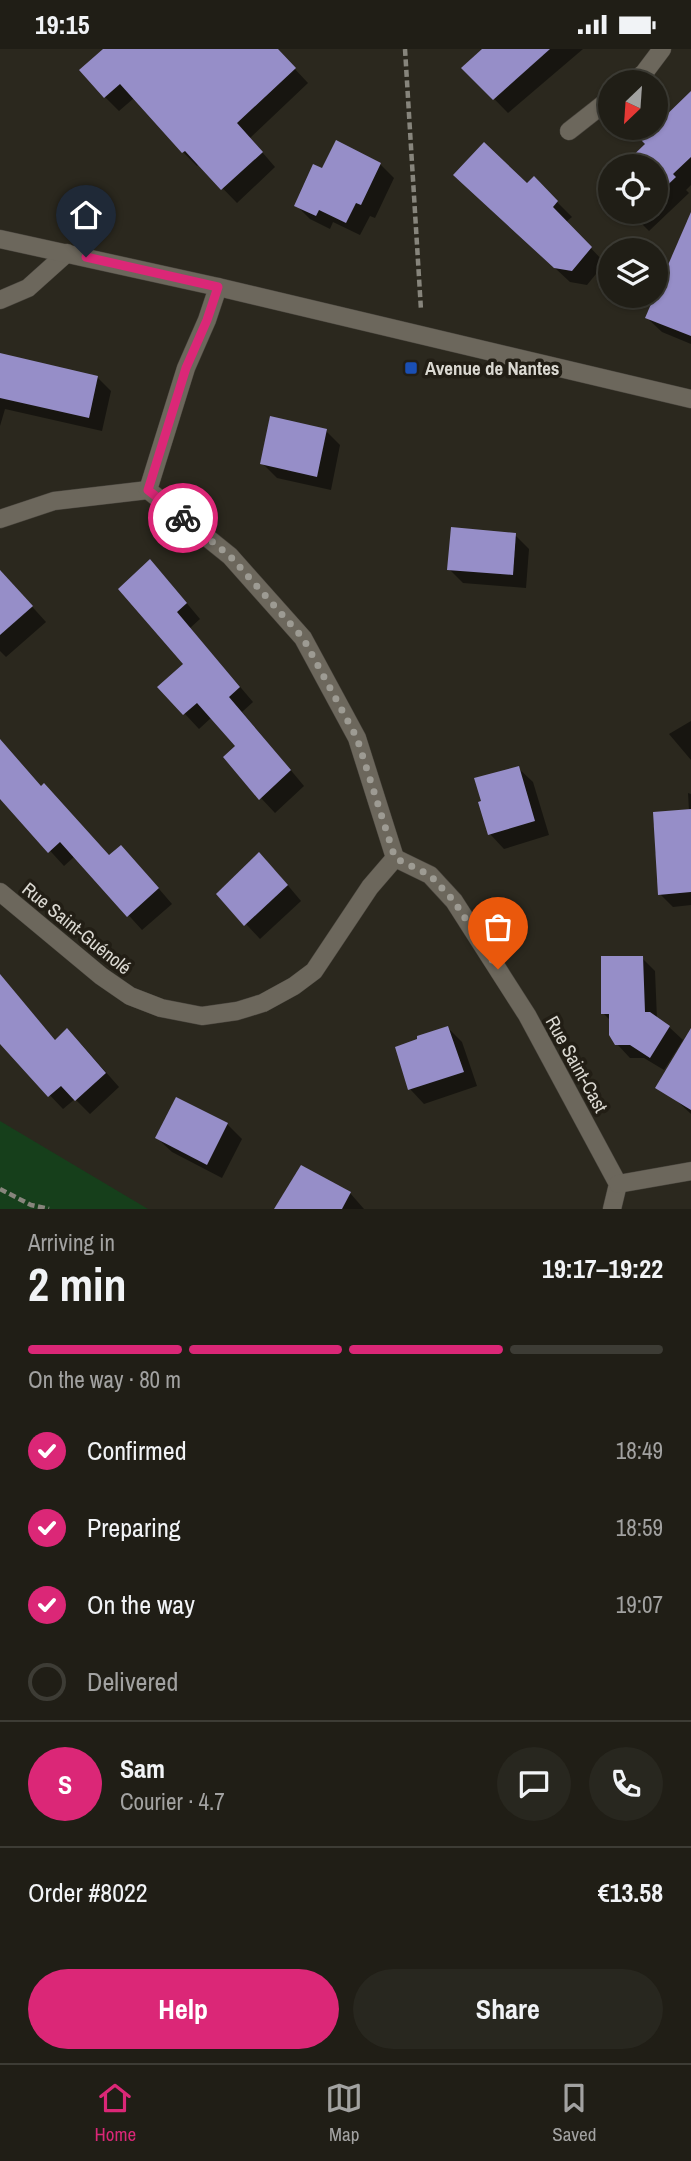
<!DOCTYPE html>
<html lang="en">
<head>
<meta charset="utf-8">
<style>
	:root { --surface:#201e16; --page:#28271f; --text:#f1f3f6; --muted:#a2a2a1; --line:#3d3c35; --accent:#db2777 }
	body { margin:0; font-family:"Archivo Narrow",sans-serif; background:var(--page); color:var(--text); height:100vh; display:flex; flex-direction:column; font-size:26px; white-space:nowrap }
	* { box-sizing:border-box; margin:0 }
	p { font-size:23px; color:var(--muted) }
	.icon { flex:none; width:38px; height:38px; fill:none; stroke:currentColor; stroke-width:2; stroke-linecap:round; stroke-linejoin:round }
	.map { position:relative; height:1160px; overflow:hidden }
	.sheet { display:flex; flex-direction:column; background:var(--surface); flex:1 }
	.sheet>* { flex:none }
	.needle { width:46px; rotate:205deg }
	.tools { position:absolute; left:598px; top:21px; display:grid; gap:14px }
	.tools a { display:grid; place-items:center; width:70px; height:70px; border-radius:50%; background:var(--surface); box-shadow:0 2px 5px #0004,0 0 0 2px var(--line); font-size:35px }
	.pin { position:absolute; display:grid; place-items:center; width:60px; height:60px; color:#fff; margin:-72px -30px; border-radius:50% 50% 50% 0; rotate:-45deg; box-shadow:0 0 7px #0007 }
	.pin .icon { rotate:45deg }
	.courier { position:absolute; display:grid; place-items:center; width:70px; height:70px; margin:-35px; border:5px solid #db2777; border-radius:50%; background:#fff; color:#222; box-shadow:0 2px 9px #0007 }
	.overview em { font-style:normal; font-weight:800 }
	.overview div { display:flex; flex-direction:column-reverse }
	.overview { display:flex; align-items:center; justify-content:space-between; height:119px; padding:0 28px }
	h1 { font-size:46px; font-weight:800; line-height:52px }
	.bar { display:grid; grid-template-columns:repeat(4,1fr); gap:10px 7px; align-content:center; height:84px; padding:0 28px }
	.bar i { height:9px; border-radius:5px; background:var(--line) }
	.bar .current { background:var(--accent) }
	.bar p { grid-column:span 4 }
	.line { display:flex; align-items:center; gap:18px; padding:0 28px; border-top:2px solid var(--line) }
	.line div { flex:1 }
	.round { display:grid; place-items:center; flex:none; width:74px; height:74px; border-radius:37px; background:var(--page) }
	ol { padding:0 28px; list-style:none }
	li { display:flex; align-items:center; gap:21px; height:77px }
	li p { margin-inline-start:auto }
	li .icon { padding:7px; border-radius:50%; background:var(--accent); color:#fff; stroke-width:4 }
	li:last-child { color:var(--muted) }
	li i { width:38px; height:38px; border:4px solid var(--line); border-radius:50% }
	.primary-button { display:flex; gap:14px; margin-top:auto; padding:14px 28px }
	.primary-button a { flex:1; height:80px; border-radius:42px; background:var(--accent); color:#fff; font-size:28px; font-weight:800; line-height:80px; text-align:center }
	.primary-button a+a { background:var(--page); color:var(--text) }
	.status { display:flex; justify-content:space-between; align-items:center; height:49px; padding:0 35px; background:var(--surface); direction:ltr }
	.status svg { height:19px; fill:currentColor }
	.tabs { display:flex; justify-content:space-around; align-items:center; height:98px; border-top:2px solid var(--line); background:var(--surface); font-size:19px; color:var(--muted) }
	.tabs a { display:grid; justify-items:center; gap:4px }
	.tabs .current { color:var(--accent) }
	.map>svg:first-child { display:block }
</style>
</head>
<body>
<div class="status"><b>19:15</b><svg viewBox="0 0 49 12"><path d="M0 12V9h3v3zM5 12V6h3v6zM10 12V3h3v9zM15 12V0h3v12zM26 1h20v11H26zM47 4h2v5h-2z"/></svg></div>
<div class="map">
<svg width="691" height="1160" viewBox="0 0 691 1160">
	<rect width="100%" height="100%" fill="#2b281e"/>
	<path fill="#163f1b" d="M0,1072L148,1160H0Z"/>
	<g fill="#0007">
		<path d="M105,0H276L308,34L250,89L275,118L237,154L199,115L197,117L183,103L134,49L119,62L105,48Z"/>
		<path d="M485,0H583L508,64L464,19Z"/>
		<path d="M691,44V136L686,141L689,144L649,182L630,163H656V117H624L648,95L643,91Z"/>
		<path d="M380,115L394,129L375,169L370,167L360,186L333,173L330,180L310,170L296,156Z"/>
		<path d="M534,130L572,168L566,173L605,214L587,236L570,233L470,140L527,136Z"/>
		<path d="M611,130V142L604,136Z"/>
		<path d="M691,213V295L662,283L647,269Z"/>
		<path d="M0,306L97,328L111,342L102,382L5,360L0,377Z"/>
		<path d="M326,382L340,396L331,441L277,429L262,414Z"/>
		<path d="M515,486L529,500L526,539L463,534L449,520Z"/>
		<path d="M164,527L200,570L190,579L253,653L242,663L304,737L275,764L261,749L237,698L212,668L199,680L160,638L186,616Z"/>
		<path d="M0,532L18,542L46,573L6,608L0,602Z"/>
		<path d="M691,672V711L669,685Z"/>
		<path d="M0,691L42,739L110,808L135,812L172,855L142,881L75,807L64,817L0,747Z"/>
		<path d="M518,719L533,733L549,786L504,800L490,785Z"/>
		<path d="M688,744L691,745V856L673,858L660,845L689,762Z"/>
		<path d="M274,820L301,852L260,890L218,845Z"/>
		<path d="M642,909L655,922L657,970L669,978L683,991L664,1021L644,1009H630L617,995L611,972L603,964Z"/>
		<path d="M0,927L56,992L81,995L119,1038L90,1065L75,1050L63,1060L0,994Z"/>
		<path d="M448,979L462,993L477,1037L424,1055L410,1040Z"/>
		<path d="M691,1029V1065L674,1049Z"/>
		<path d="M227,1075L242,1090L222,1129L172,1103L157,1089Z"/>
		<path d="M350,1144L364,1160H283Z"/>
	</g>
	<g fill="#968ec8">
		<path d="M103,0H278L296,19L237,74L263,103L221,141L185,102L182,104L120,35L104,49L79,21Z"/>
		<path d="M482,0H550L493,51L461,19Z"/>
		<path d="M691,42V108L673,125L676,128L656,147V117H622L645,95L641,91L653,79H656V76Z"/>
		<path d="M336,91L381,114L361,156L356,154L346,174L319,161L316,167L294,157L313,115L322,119Z"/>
		<path d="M484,93L527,134L534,127L558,152L553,158L592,198L572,222L554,219L453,126Z"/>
		<path d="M691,163V287L645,269Z"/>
		<path d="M0,304L98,327L89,369L0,349Z"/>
		<path d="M270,367L327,380L317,428L260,415Z"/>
		<path d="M451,478L516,484L513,526L447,521Z"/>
		<path d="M150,510L187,554L177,563L240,638L229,648L291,721L259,751L223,708L235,697L197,654L183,666L157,638L183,615L118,540Z"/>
		<path d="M0,521L33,557L0,586Z"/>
		<path d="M0,690L41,737L44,734L109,806L121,796L159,839L127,868L60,793L48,804L0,750Z"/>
		<path d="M519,717L535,772L488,786L478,753L481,752L474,729Z"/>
		<path d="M691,760V843L658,846L653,763Z"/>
		<path d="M259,803L288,836L244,877L216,845Z"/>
		<path d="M601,907H643L645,963H650L670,977L650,1009L630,996H615L609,986V965H601Z"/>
		<path d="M0,925L55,991L67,979L106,1024L75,1052L61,1037L48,1048L0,995Z"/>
		<path d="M448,977L464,1023L408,1041L395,998L417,990V987Z"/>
		<path d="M691,979V1061L655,1039Z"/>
		<path d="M176,1048L228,1074L207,1116L155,1089Z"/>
		<path d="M301,1116L351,1143L342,1160H274Z"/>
	</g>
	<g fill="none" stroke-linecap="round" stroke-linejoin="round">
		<defs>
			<path id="lane" d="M0,251L28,239L67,204"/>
			<g id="street">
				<path d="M632,33L644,24L662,0"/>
				<path d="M569,82L611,49"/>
				<path d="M0,470L54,452L148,441"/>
				<path d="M395,809L430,826L454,852L527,966L618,1135L612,1160"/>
				<path d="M0,843L101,927L130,947L161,959L202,967L237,962L263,954L294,937L314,922L370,838L395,809L357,689L303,589L230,507L148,441L186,319L207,271L218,238"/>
				<path d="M618,1135L691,1122"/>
			</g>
			<path id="secondary" d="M0,190L218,238L691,350"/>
		</defs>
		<use href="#lane" stroke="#48443d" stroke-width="19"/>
		<use href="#street" stroke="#48443d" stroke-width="19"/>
		<use href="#secondary" stroke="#48443d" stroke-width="19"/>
		<g stroke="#87857c" stroke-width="4.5" stroke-dasharray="7 3.5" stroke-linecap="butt">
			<path d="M405,0L421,261"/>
			<path d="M0,1140L31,1156L49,1160"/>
		</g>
		<use href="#lane" stroke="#6c675c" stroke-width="18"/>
		<use href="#street" stroke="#6c675c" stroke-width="18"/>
		<use href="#secondary" stroke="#6c675c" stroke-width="18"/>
	</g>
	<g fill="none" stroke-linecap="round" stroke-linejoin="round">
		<path stroke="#9d9b93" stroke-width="7" stroke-dasharray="0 12.6" d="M183,469L230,507L303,589L357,689L395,809L430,826L454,852L498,920"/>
		<path stroke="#db2777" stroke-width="9" d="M86,208L218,238L207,271L186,319L148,441L183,469"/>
	</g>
	<rect fill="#1a4fb4" stroke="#221e15" stroke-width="2.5" x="404" y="312" width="14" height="14" rx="3.5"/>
	<g text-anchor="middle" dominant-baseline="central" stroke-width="7" stroke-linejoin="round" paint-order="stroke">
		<g font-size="19" font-weight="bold" fill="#dbd9d2" stroke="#221e15" text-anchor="start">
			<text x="425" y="319">Avenue de Nantes</text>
		</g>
		<g font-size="19" fill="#dbd9d2" stroke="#221e15">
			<text transform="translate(77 879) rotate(39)">Rue Saint-Guénolé</text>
			<text transform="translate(577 1015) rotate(61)">Rue Saint-Cast</text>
		</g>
	</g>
</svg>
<div class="tools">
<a><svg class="needle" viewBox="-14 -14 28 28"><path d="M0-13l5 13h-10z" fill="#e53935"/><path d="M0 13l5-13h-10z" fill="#a2a2a1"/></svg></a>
<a><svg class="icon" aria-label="locate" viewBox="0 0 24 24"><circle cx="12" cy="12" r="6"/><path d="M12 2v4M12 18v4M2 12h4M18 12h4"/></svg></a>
<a><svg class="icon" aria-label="layers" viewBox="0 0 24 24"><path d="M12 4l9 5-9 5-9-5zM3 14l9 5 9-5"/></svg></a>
</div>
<div class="pin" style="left:498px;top:920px;background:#ea580c"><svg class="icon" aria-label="bag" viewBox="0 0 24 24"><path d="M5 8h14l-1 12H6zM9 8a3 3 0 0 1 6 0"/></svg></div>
<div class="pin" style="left:86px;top:208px;background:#1f2937"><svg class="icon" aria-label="home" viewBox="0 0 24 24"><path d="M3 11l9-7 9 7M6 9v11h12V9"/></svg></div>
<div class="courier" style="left:183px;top:469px"><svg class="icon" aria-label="bike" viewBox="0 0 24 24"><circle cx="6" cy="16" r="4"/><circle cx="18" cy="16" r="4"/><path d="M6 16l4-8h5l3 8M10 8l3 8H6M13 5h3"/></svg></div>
</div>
<section class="sheet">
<div class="overview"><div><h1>2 min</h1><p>Arriving in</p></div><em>19:17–19:22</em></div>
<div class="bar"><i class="current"></i><i class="current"></i><i class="current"></i><i></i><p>On the way · 80 m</p></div>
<ol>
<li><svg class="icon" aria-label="check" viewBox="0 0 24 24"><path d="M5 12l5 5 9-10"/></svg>Confirmed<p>18:49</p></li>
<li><svg class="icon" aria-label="check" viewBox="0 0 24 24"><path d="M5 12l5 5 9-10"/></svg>Preparing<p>18:59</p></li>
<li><svg class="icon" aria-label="check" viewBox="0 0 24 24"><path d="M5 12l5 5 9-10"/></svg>On the way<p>19:07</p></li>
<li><i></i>Delivered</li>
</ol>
<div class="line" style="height:126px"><b class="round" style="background:var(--accent);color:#fff">S</b><div><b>Sam</b><p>Courier · 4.7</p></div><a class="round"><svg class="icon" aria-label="chat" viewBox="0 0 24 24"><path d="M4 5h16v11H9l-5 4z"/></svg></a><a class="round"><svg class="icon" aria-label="phone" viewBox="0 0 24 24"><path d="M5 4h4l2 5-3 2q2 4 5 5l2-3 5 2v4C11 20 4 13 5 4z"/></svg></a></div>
<div class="line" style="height:91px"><div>Order #8022</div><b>€13.58</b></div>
<div class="primary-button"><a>Help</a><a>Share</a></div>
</section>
<nav class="tabs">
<a class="current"><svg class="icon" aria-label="home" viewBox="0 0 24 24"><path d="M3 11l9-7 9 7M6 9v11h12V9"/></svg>Home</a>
<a><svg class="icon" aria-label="map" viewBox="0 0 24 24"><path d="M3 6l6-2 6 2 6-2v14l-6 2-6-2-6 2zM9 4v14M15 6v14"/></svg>Map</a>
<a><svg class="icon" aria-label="saved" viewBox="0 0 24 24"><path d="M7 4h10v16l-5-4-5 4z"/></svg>Saved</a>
</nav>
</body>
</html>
